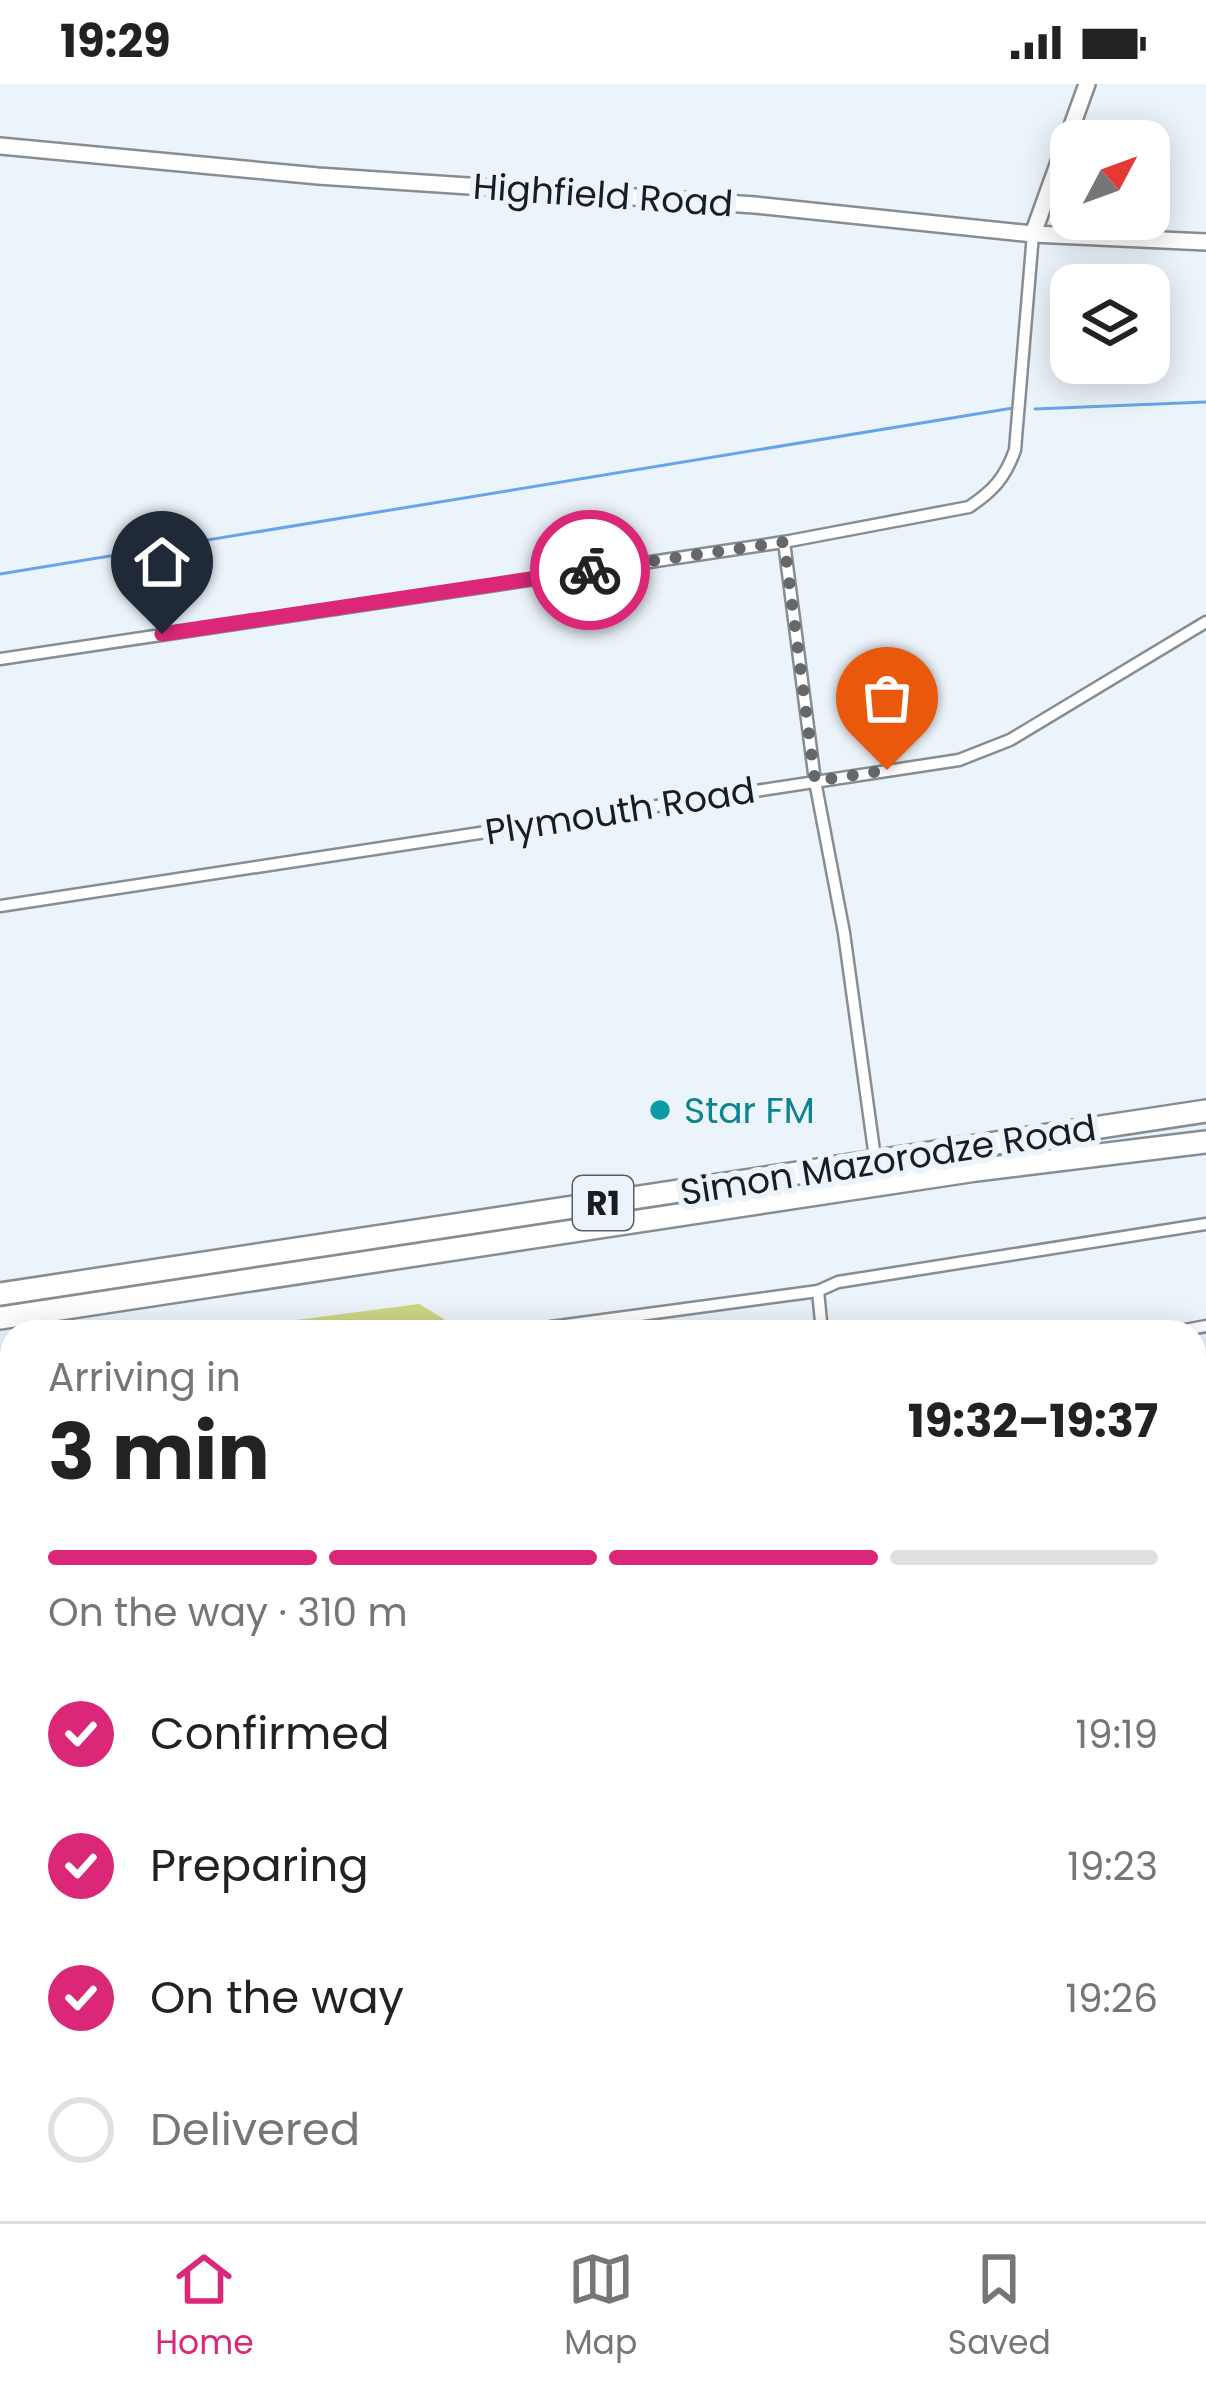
<!DOCTYPE html>
<html lang="en">
<head>
<meta charset="utf-8">
<style>
	:root { --surface:#fff; --page:#f6f6f6; --text:#222; --muted:#767676; --line:#e0e0e0; --accent:#db2777 }
	body { margin:0; font-family:Poppins,sans-serif; background:var(--page); color:var(--text); height:100vh; display:flex; flex-direction:column; font-size:45px; white-space:nowrap }
	* { box-sizing:border-box; margin:0 }
	p { font-size:39px; color:var(--muted) }
	.icon { flex:none; width:66px; height:66px; fill:none; stroke:currentColor; stroke-width:2; stroke-linecap:round; stroke-linejoin:round }
	.map { position:relative; flex:1; overflow:hidden }
	.panel { position:absolute; left:0px; top:1236px; width:1206px; height:903px; display:flex; flex-direction:column; background:var(--surface); border-radius:36px 36px 0 0; box-shadow:0 6px 30px #0003 }
	.panel>* { flex:none }
	.needle { width:78px; rotate:49deg }
	.fabs { position:absolute; left:1050px; top:36px; display:grid; gap:24px }
	.fabs a { display:grid; place-items:center; width:120px; height:120px; border-radius:24px; background:var(--surface); box-shadow:0 6px 30px #0003; font-size:60px }
	.pin { position:absolute; display:grid; place-items:center; width:102px; height:102px; color:#fff; margin:-123px -51px; border-radius:50% 50% 50% 0; rotate:-45deg; box-shadow:0 0 12px #0007 }
	.pin .icon { rotate:45deg }
	.courier { position:absolute; display:grid; place-items:center; width:120px; height:120px; margin:-60px; border:9px solid #db2777; border-radius:50%; background:#fff; color:#222; box-shadow:0 3px 15px #0007 }
	.summary em { font-style:normal; font-weight:700 }
	.summary div { display:flex; flex-direction:column-reverse }
	.summary { display:flex; align-items:center; justify-content:space-between; height:204px; padding:0 48px }
	h1 { font-size:78px; font-weight:700; line-height:90px }
	.bar { display:grid; grid-template-columns:repeat(4,1fr); gap:18px 12px; align-content:center; height:144px; padding:0 48px }
	.bar i { height:15px; border-radius:9px; background:var(--line) }
	.bar .active { background:var(--accent) }
	.bar p { grid-column:span 4 }
	ol { padding:0 48px; list-style:none }
	li { display:flex; align-items:center; gap:36px; height:132px }
	li p { margin-inline-start:auto }
	li .icon { padding:12px; border-radius:50%; background:var(--accent); color:#fff; stroke-width:4 }
	li:last-child { color:var(--muted) }
	li i { width:66px; height:66px; border:6px solid var(--line); border-radius:50% }
	.status { display:flex; justify-content:space-between; align-items:center; height:84px; padding:0 60px; background:var(--surface); direction:ltr }
	.status svg { height:33px; fill:currentColor }
	.dock { display:flex; justify-content:space-around; align-items:center; height:168px; border-top:3px solid var(--line); background:var(--surface); font-size:33px; color:var(--muted) }
	.dock a { display:grid; justify-items:center; gap:6px }
	.dock .active { color:var(--accent) }
	.map>svg:first-child { display:block }
</style>
</head>
<body>
<div class="status"><b>19:29</b><svg viewBox="0 0 49 12"><path d="M0 12V9h3v3zM5 12V6h3v6zM10 12V3h3v9zM15 12V0h3v12zM26 1h20v11H26zM47 4h2v5h-2z"/></svg></div>
<div class="map">
<svg width="1206" height="2137" viewBox="0 0 1206 2137">
	<rect width="100%" height="100%" fill="#ecf4fb"/>
	<path fill="#fbe1ea" d="M470,2127H705L721,2137H478Z"/>
	<g fill="#ced685">
		<path d="M419,1220L444,1235L442,1248H204Z"/>
		<path d="M12,1273V1583L0,1567V1275Z"/>
	</g>
	<g fill="none" stroke-linecap="round" stroke-linejoin="round">
		<g stroke="#69a4ea" stroke-width="3">
			<path d="M1035,325L1206,318"/>
			<path d="M0,490L1013,324"/>
		</g>
		<defs>
			<g id="street">
				<path d="M784,458L815,697L844,849L876,1081"/>
				<path d="M0,575L784,458L969,423C993,407 1005,394 1015,366L1033,150"/>
				<path d="M0,822L959,676L1010,656L1206,538"/>
				<path d="M818,1207L822,1248"/>
				<path d="M542,1248L551,1243L818,1207L838,1198L1206,1140"/>
				<path d="M1174,1248L1206,1242"/>
				<path d="M1194,1567L1206,1565"/>
				<path d="M1194,1677L1206,1746"/>
				<path d="M1194,1761L1206,1758"/>
				<path d="M1194,1896L1206,1894"/>
				<path d="M0,1968L12,1976"/>
				<path d="M1194,1992L1206,1990"/>
				<path d="M460,2127L468,2137"/>
				<path d="M722,2127L736,2137"/>
				<path d="M1066,2127L1068,2137"/>
				<path d="M1160,2127L1161,2137"/>
				<path d="M843,2137L849,2127"/>
				<path d="M959,2137V2127"/>
			</g>
			<g id="secondary">
				<path d="M0,62L318,92L755,121L1033,150L1206,158"/>
				<path d="M1033,150L1087,0"/>
				<path d="M0,1719L12,1737"/>
				<path d="M0,1859L12,1840"/>
			</g>
			<g id="highway">
				<path d="M0,1210L1206,1027"/>
				<path d="M0,1234L976,1086L1206,1058"/>
			</g>
		</defs>
		<use href="#street" stroke="#868e94" stroke-width="15"/>
		<use href="#secondary" stroke="#868e94" stroke-width="20"/>
		<use href="#highway" stroke="#868e94" stroke-width="26"/>
		<use href="#street" stroke="#fff" stroke-width="10"/>
		<use href="#secondary" stroke="#fff" stroke-width="15"/>
		<use href="#highway" stroke="#fff" stroke-width="21"/>
	</g>
	<g fill="none" stroke-linecap="round" stroke-linejoin="round">
		<path stroke="#64686c" stroke-width="12" stroke-dasharray="0 21.6" d="M590,486L784,458L815,697L887,686"/>
		<path stroke="#db2777" stroke-width="15" d="M162,550L590,486"/>
	</g>
	<circle fill="#0f9aa8" stroke="#ecf4fb" stroke-width="4.5" cx="660" cy="1026" r="12"/>
	<g text-anchor="middle" dominant-baseline="central" stroke-width="12" stroke-linejoin="round" paint-order="stroke">
		<rect fill="#ecf4fb" stroke="#595d61" stroke-width="3" x="573" y="1092" width="60" height="54" rx="9"/>
		<g font-size="33" font-weight="bold" fill="#1a1c1f">
			<text x="603" y="1119">R1</text>
		</g>
		<g font-size="36" fill="#1a1c1f" stroke="#ecf4fb">
			<text transform="translate(603 111) rotate(4)">Highfield Road</text>
			<text transform="translate(620 727) rotate(-9)">Plymouth Road</text>
			<text transform="translate(888 1076) rotate(-9)">Simon Mazorodze Road</text>
		</g>
		<g font-size="36" fill="#0d838f" stroke="#ecf4fb" text-anchor="start">
			<text x="684" y="1026">Star FM</text>
		</g>
	</g>
</svg>
<div class="fabs">
<a><svg class="needle" viewBox="-14 -14 28 28"><path d="M0-13l5 13h-10z" fill="#e53935"/><path d="M0 13l5-13h-10z" fill="#767676"/></svg></a>
<a><svg class="icon" aria-label="layers" viewBox="0 0 24 24"><path d="M12 4l9 5-9 5-9-5zM3 14l9 5 9-5"/></svg></a>
</div>
<div class="pin" style="left:887px;top:686px;background:#ea580c"><svg class="icon" aria-label="bag" viewBox="0 0 24 24"><path d="M5 8h14l-1 12H6zM9 8a3 3 0 0 1 6 0"/></svg></div>
<div class="pin" style="left:162px;top:550px;background:#1f2937"><svg class="icon" aria-label="home" viewBox="0 0 24 24"><path d="M3 11l9-7 9 7M6 9v11h12V9"/></svg></div>
<div class="courier" style="left:590px;top:486px"><svg class="icon" aria-label="bike" viewBox="0 0 24 24"><circle cx="6" cy="16" r="4"/><circle cx="18" cy="16" r="4"/><path d="M6 16l4-8h5l3 8M10 8l3 8H6M13 5h3"/></svg></div>
<section class="panel">
<div class="summary"><div><h1>3 min</h1><p>Arriving in</p></div><em>19:32–19:37</em></div>
<div class="bar"><i class="active"></i><i class="active"></i><i class="active"></i><i></i><p>On the way · 310 m</p></div>
<ol>
<li><svg class="icon" aria-label="check" viewBox="0 0 24 24"><path d="M5 12l5 5 9-10"/></svg>Confirmed<p>19:19</p></li>
<li><svg class="icon" aria-label="check" viewBox="0 0 24 24"><path d="M5 12l5 5 9-10"/></svg>Preparing<p>19:23</p></li>
<li><svg class="icon" aria-label="check" viewBox="0 0 24 24"><path d="M5 12l5 5 9-10"/></svg>On the way<p>19:26</p></li>
<li><i></i>Delivered</li>
</ol>
</section>
</div>
<nav class="dock">
<a class="active"><svg class="icon" aria-label="home" viewBox="0 0 24 24"><path d="M3 11l9-7 9 7M6 9v11h12V9"/></svg>Home</a>
<a><svg class="icon" aria-label="map" viewBox="0 0 24 24"><path d="M3 6l6-2 6 2 6-2v14l-6 2-6-2-6 2zM9 4v14M15 6v14"/></svg>Map</a>
<a><svg class="icon" aria-label="saved" viewBox="0 0 24 24"><path d="M7 4h10v16l-5-4-5 4z"/></svg>Saved</a>
</nav>
</body>
</html>
